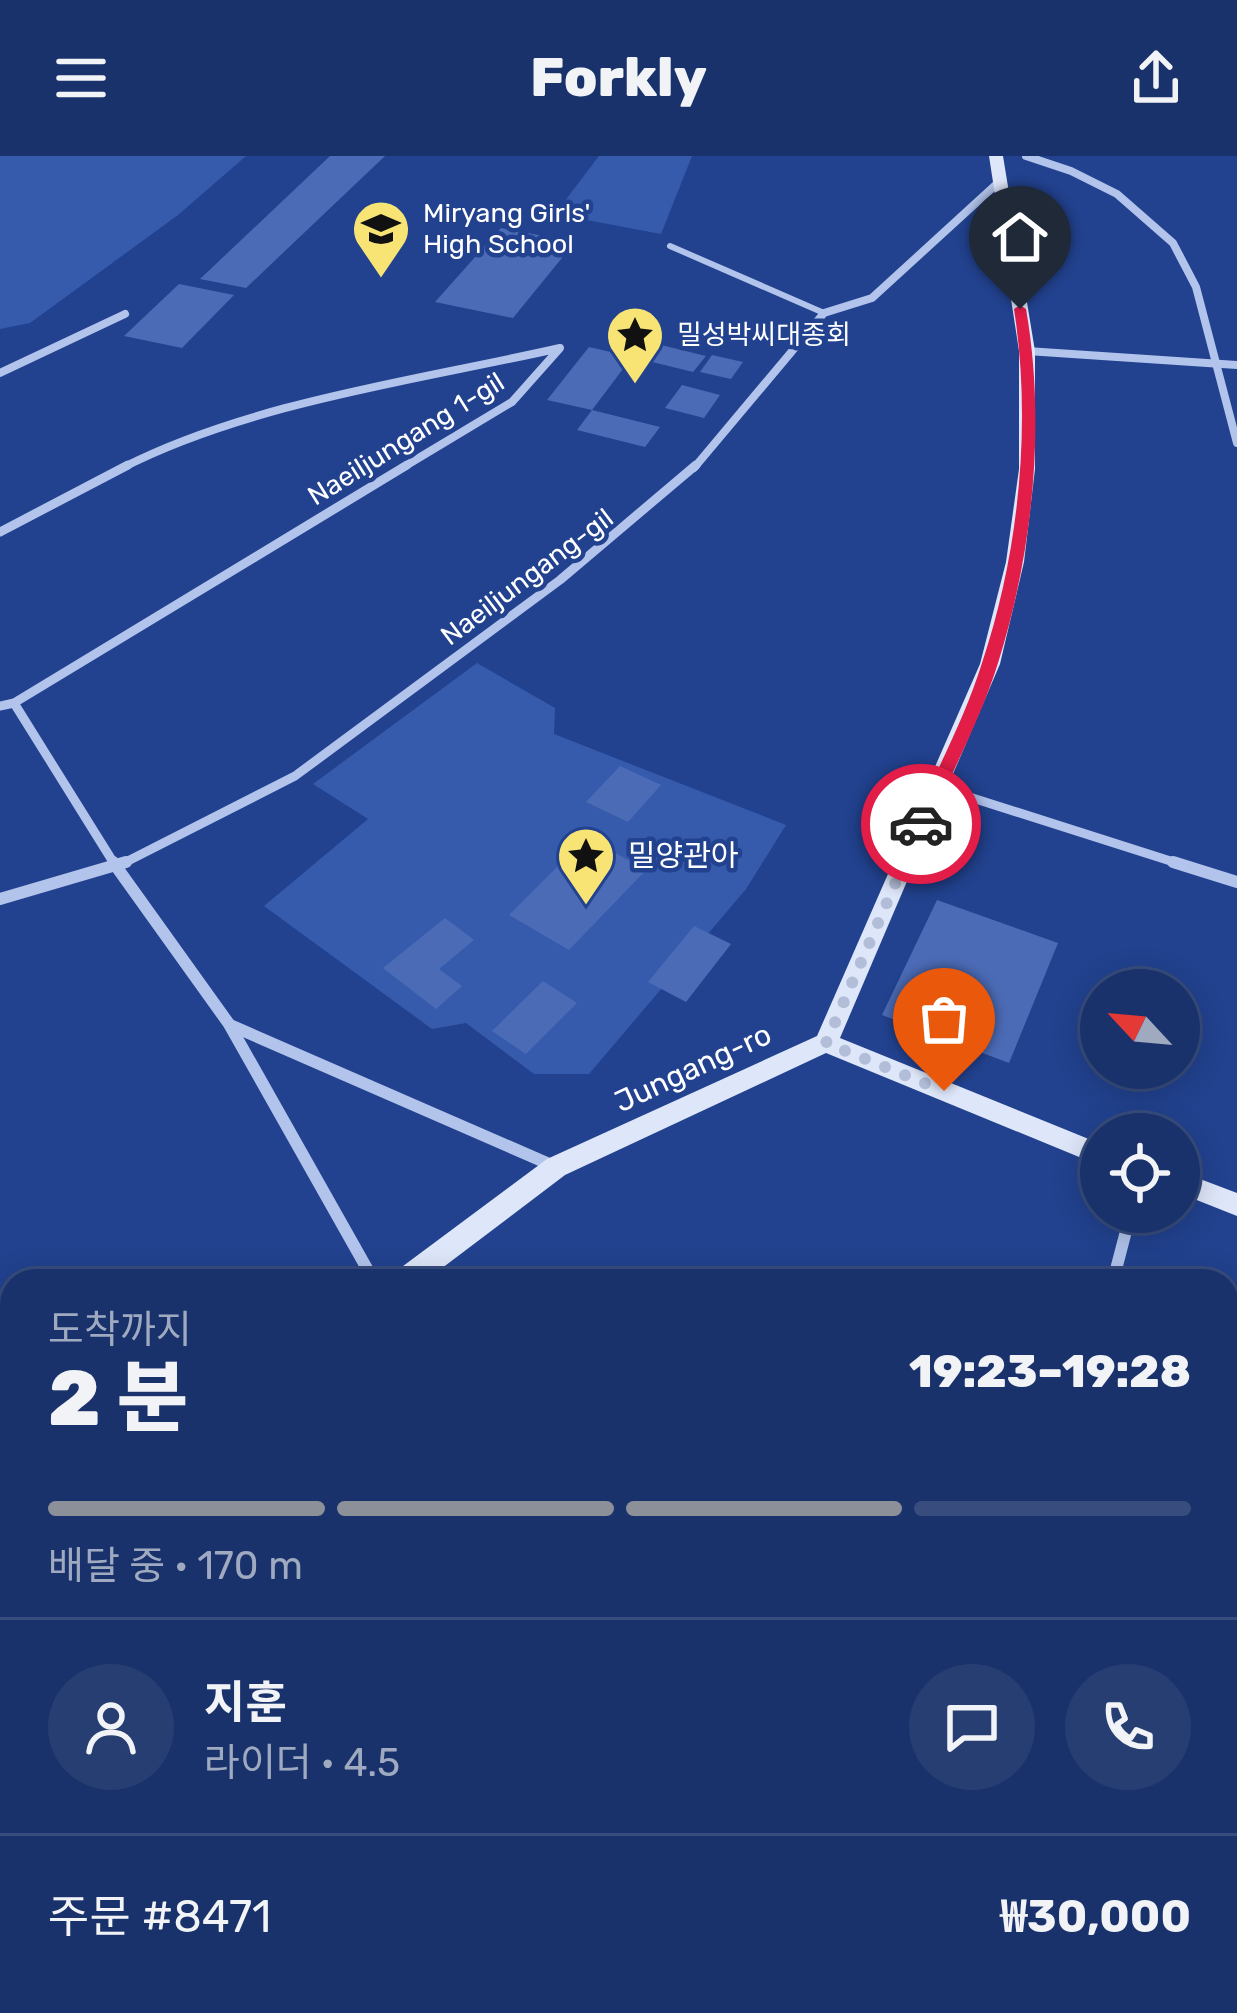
<!DOCTYPE html>
<html lang="ko">
<head>
<meta charset="utf-8">
<style>
	:root { --surface:#1a326b; --page:#273e73; --text:#f1f3f6; --muted:#9faac1; --line:#384d7e; --accent:#8c9099 }
	body { margin:0; font-family:Rubik,"Noto Sans KR",sans-serif; background:var(--page); color:var(--text); height:100vh; display:flex; flex-direction:column; font-size:45px; white-space:nowrap }
	* { box-sizing:border-box; margin:0 }
	p { font-size:39px; color:var(--muted) }
	.icon { flex:none; width:66px; height:66px; fill:none; stroke:currentColor; stroke-width:2; stroke-linecap:round; stroke-linejoin:round }
	.map { position:relative; flex:1; overflow:hidden }
	.details { position:absolute; left:0px; top:1113px; width:1239px; height:744px; display:flex; flex-direction:column; background:var(--surface); border-radius:36px 36px 0 0; box-shadow:0 6px 30px #0003,0 0 0 3px var(--line) }
	.details>* { flex:none }
	.needle { width:78px; rotate:296deg }
	.tools { position:absolute; left:1080px; top:813px; display:grid; gap:24px }
	.tools a { display:grid; place-items:center; width:120px; height:120px; border-radius:50%; background:var(--surface); box-shadow:0 6px 30px #0003,0 0 0 3px var(--line); font-size:60px }
	.pin { position:absolute; display:grid; place-items:center; width:102px; height:102px; color:#fff; margin:-123px -51px; border-radius:50% 50% 50% 0; rotate:-45deg; box-shadow:0 0 12px #0007 }
	.pin .icon { rotate:45deg }
	.courier { position:absolute; display:grid; place-items:center; width:120px; height:120px; margin:-60px; border:9px solid #e11d48; border-radius:50%; background:#fff; color:#222; box-shadow:0 3px 15px #0007 }
	.head em { font-style:normal; font-weight:800 }
	.head div { display:flex; flex-direction:column-reverse }
	.head { display:flex; align-items:center; justify-content:space-between; height:204px; padding:0 48px }
	h1 { font-size:78px; font-weight:800; line-height:90px }
	.bar { display:grid; grid-template-columns:repeat(4,1fr); gap:18px 12px; align-content:center; height:144px; padding:0 48px }
	.bar i { height:15px; border-radius:9px; background:var(--line) }
	.bar .on { background:var(--accent) }
	.bar p { grid-column:span 4 }
	.line { display:flex; align-items:center; gap:30px; padding:0 48px; border-top:3px solid var(--line) }
	.line div { flex:1 }
	.round { display:grid; place-items:center; flex:none; width:126px; height:126px; border-radius:63px; background:var(--page) }
	header { display:flex; justify-content:space-between; align-items:center; height:156px; padding:0 48px; background:var(--surface); font-size:54px; font-weight:800 }
	.map>svg:first-child { display:block }
</style>
</head>
<body>
<header><svg class="icon" aria-label="menu" viewBox="0 0 24 24"><path d="M4 6h16M4 12h16M4 18h16"/></svg>Forkly<svg class="icon" aria-label="share" viewBox="0 0 24 24"><path d="M12 15V3M7 8l5-5 5 5M5 13v7h14v-7"/></svg></header>
<div class="map">
<svg width="1237" height="1857" viewBox="0 0 1237 1857">
	<rect width="100%" height="100%" fill="#22428f"/>
	<g fill="#365bad">
		<path d="M0,0H246L178,59L30,167L0,173Z"/>
		<path d="M599,0H692L661,78L555,58Z"/>
		<path d="M477,507L555,552L554,578L786,669L746,733L589,918H534L466,867L432,873L264,750L368,663L313,628Z"/>
	</g>
	<g fill="#4b6bb6">
		<path d="M330,0H385L246,132L200,123Z"/>
		<path d="M501,72L575,86L513,162L435,146Z"/>
		<path d="M179,128L234,139L182,192L124,180Z"/>
		<path d="M645,185L706,200L693,216L632,201Z"/>
		<path d="M589,191L632,201L592,254L660,271L645,291L577,274L592,254L547,244Z"/>
		<path d="M712,199L743,206L731,223L700,216Z"/>
		<path d="M682,229L720,239L704,262L665,252Z"/>
		<path d="M620,610L661,629L628,666L586,646Z"/>
		<path d="M587,681L646,714L569,794L509,759Z"/>
		<path d="M937,744L1058,787L1009,907L882,859Z"/>
		<path d="M445,762L474,784L439,813L462,830L436,853L383,812Z"/>
		<path d="M694,770L731,788L686,846L648,826Z"/>
		<path d="M543,825L577,847L526,898L492,875Z"/>
	</g>
	<g fill="none" stroke-linecap="round" stroke-linejoin="round">
		<path stroke="#b2c4ec" stroke-width="6" d="M670,90L824,157"/>
		<g stroke="#b2c4ec" stroke-width="8">
			<path d="M1026,0L1071,15L1117,38L1173,87L1196,131L1237,287"/>
			<path d="M1027,195L1237,209"/>
			<path d="M0,217L125,158"/>
			<path d="M122,312C251,246 419,224 560,192L512,246L402,312"/>
			<path d="M694,312L824,157L872,142L1000,25"/>
		</g>
		<g stroke="#b2c4ec" stroke-width="9">
			<path d="M0,376L128,309"/>
			<path d="M14,547L115,709"/>
			<path d="M0,550L14,547L407,309"/>
			<path d="M938,631L1183,709"/>
			<path d="M120,709L295,620L560,424L696,309"/>
		</g>
		<g stroke="#b2c4ec" stroke-width="12">
			<path d="M113,706L229,868L374,1125"/>
			<path d="M1173,706L1237,726"/>
			<path d="M0,743L126,706"/>
			<path d="M230,869L556,1011"/>
			<path d="M1113,1125L1131,1056"/>
		</g>
		<g stroke="#b2c4ec" stroke-width="15">
			<path d="M1227,1572L1237,1577"/>
			<path d="M400,1857L406,1845"/>
			<path d="M1089,1857L1091,1845"/>
		</g>
		<g fill="#dee6f9" fill-rule="evenodd">
			<path d="M989,0H1003L1035,195V313L1024,406L1000,508L840,882L1101,988V1010L826,897L565,1019L425,1125H391L395,1116L547,1003L817,880L980,508L1006,406L1019,313V195Z"/>
			<path d="M1179,1015L1237,1037V1060L1179,1037Z"/>
			<path d="M12,1281V1309L0,1313V1285Z"/>
		</g>
	</g>
	<path fill="#e11d48" d="M1020,149L1026,153C1046,267 1033,396 998,507C981,562 952,615 930,668L921,674L913,668C936,615 965,562 982,507C1019,397 1032,268 1014,153Z"/>
	<g fill="none" stroke-linecap="round" stroke-linejoin="round">
		<path stroke="#b2bdd8" stroke-width="12" stroke-dasharray="0 21.6" d="M921,668L826,887L944,935"/>
	</g>
	<defs>
		<symbol id="school-pin" viewBox="-11 -11 22 30"><path d="M0 17L-7.5 6A9.5 9.5 0 1 1 7.5 6Z" fill="#f8e474" stroke="#22428f"/><path d="M0-5L7-2L0 1L-7-2ZM-4 1L0 2.5L4 1V4Q0 6-4 4Z" fill="#111"/></symbol>
		<symbol id="sight-pin" viewBox="-11 -11 22 30"><path d="M0 17L-7.5 6A9.5 9.5 0 1 1 7.5 6Z" fill="#f8e474" stroke="#22428f"/><path d="M0-6L1.8-2.2L6-1.7L2.9 1.2L3.7 5.4L0 3.3L-3.7 5.4L-2.9 1.2L-6-1.7L-1.8-2.2Z" fill="#111"/></symbol>
	</defs>
	<g fill-rule="evenodd">
		<use href="#school-pin" x="348" y="40" width="66" height="90"/>
		<use href="#sight-pin" x="602" y="146" width="66" height="90"/>
		<use href="#sight-pin" x="553" y="667" width="66" height="90"/>
	</g>
	<g text-anchor="middle" dominant-baseline="central" stroke-width="9" stroke-linejoin="round" paint-order="stroke">
		<g font-size="27" fill="#fff" stroke="#22428f" text-anchor="start">
			<text x="423" y="57">Miryang Girls'<tspan x="423" dy="31">High School</tspan></text>
			<text x="677" y="179">밀성박씨대종회</text>
		</g>
		<g font-size="27" fill="#fff" stroke="#22428f">
			<text transform="translate(406 283) rotate(-32)">Naeiljungang 1-gil</text>
			<text transform="translate(527 421) rotate(-37)">Naeiljungang-gil</text>
		</g>
		<g font-size="30" fill="#fff" stroke="#22428f" text-anchor="start">
			<text x="628" y="700">밀양관아</text>
		</g>
		<g font-size="30" fill="#fff" stroke="#22428f">
			<text transform="translate(693 912) rotate(-25)">Jungang-ro</text>
		</g>
	</g>
</svg>
<div class="tools">
<a><svg class="needle" viewBox="-14 -14 28 28"><path d="M0-13l5 13h-10z" fill="#e53935"/><path d="M0 13l5-13h-10z" fill="#9faac1"/></svg></a>
<a><svg class="icon" aria-label="locate" viewBox="0 0 24 24"><circle cx="12" cy="12" r="6"/><path d="M12 2v4M12 18v4M2 12h4M18 12h4"/></svg></a>
</div>
<div class="pin" style="left:944px;top:935px;background:#ea580c"><svg class="icon" aria-label="bag" viewBox="0 0 24 24"><path d="M5 8h14l-1 12H6zM9 8a3 3 0 0 1 6 0"/></svg></div>
<div class="pin" style="left:1020px;top:153px;background:#1f2937"><svg class="icon" aria-label="home" viewBox="0 0 24 24"><path d="M3 11l9-7 9 7M6 9v11h12V9"/></svg></div>
<div class="courier" style="left:921px;top:668px"><svg class="icon" aria-label="car" viewBox="0 0 24 24"><path d="M5 17H2v-5l4-1 3-4h7l3 4 3 1v5h-3M9 17h6M6 11h13"/><circle cx="7" cy="17" r="2"/><circle cx="17" cy="17" r="2"/></svg></div>
<section class="details">
<div class="head"><div><h1>2 분</h1><p>도착까지</p></div><em>19:23–19:28</em></div>
<div class="bar"><i class="on"></i><i class="on"></i><i class="on"></i><i></i><p>배달 중 · 170 m</p></div>
<div class="line" style="height:216px"><a class="round"><svg class="icon" aria-label="person" viewBox="0 0 24 24"><circle cx="12" cy="8" r="4"/><path d="M4 21q1-7 8-7t8 7"/></svg></a><div><b>지훈</b><p>라이더 · 4.5</p></div><a class="round"><svg class="icon" aria-label="chat" viewBox="0 0 24 24"><path d="M4 5h16v11H9l-5 4z"/></svg></a><a class="round"><svg class="icon" aria-label="phone" viewBox="0 0 24 24"><path d="M5 4h4l2 5-3 2q2 4 5 5l2-3 5 2v4C11 20 4 13 5 4z"/></svg></a></div>
<div class="line" style="height:156px"><div>주문 #8471</div><b>₩30,000</b></div>
</section>
</div>
</body>
</html>
